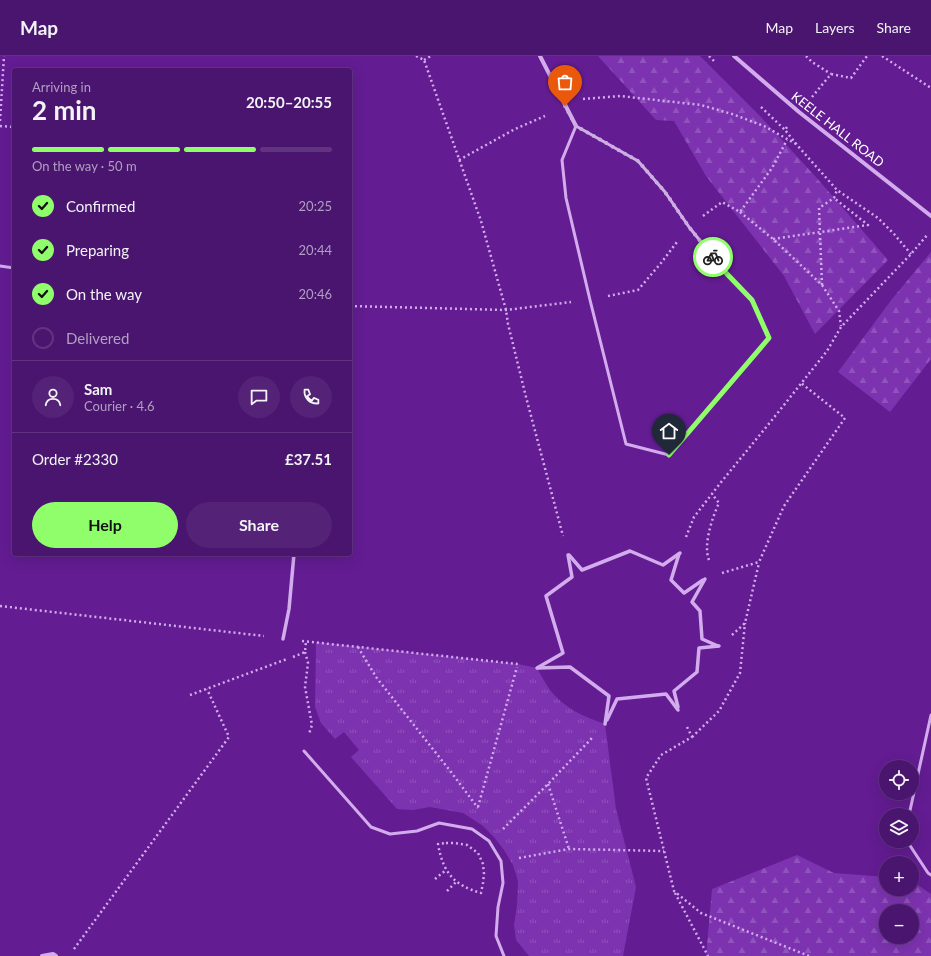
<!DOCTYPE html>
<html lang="en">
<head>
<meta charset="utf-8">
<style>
	:root { --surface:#4a156e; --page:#542276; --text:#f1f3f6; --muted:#b29fc2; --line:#613481; --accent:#8ffe6a }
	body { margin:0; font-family:Lato,sans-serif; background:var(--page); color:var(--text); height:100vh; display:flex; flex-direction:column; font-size:15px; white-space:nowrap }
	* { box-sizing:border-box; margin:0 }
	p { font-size:13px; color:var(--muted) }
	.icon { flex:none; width:22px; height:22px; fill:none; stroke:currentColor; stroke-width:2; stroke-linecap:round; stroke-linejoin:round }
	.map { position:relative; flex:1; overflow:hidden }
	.side { position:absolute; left:12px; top:12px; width:340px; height:488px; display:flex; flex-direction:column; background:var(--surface); border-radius:4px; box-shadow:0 4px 16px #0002,0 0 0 1px var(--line) }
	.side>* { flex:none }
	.controls { position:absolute; left:879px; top:704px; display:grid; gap:8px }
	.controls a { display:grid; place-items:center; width:40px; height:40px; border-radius:50%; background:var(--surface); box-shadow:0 4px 16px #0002,0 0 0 1px var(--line); font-size:20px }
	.pin { position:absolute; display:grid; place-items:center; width:34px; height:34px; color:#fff; margin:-41px -17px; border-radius:50% 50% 50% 0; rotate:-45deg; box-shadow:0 0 4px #0007 }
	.pin .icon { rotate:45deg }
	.courier { position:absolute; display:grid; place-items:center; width:40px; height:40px; margin:-20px; border:3px solid #8ffe6a; border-radius:50%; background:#fff; color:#222; box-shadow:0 1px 5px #0007 }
	.headline em { font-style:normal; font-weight:700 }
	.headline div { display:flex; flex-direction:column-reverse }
	.headline { display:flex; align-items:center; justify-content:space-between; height:68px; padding:0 20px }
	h1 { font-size:26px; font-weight:700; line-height:30px }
	.bar { display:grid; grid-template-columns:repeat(4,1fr); gap:6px 4px; align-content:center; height:48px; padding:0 20px }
	.bar i { height:5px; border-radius:3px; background:var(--line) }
	.bar .on { background:var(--accent) }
	.bar p { grid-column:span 4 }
	.line { display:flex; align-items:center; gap:10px; padding:0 20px; border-top:1px solid var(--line) }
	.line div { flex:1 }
	.round { display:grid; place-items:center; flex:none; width:42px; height:42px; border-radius:21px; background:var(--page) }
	ol { padding:0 20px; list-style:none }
	li { display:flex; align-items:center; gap:12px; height:44px }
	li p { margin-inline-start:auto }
	li .icon { padding:4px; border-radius:50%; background:var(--accent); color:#111; stroke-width:4 }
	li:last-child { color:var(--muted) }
	li i { width:22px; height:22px; border:2px solid var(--line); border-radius:50% }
	.cta { display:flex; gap:8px; margin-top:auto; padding:8px 20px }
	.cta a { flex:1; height:46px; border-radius:24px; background:var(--accent); color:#111; font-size:16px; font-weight:700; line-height:46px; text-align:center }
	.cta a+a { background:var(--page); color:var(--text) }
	header { display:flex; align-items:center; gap:24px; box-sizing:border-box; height:56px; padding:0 20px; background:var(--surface); border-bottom:1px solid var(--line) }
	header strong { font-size:19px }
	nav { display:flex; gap:22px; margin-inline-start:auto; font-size:14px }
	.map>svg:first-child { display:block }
</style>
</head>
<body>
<header>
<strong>Map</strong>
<nav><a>Map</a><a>Layers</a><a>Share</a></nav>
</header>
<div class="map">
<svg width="931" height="900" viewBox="0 0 931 900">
	<defs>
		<pattern id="grass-tufts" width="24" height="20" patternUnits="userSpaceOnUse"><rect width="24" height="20" fill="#7d33b0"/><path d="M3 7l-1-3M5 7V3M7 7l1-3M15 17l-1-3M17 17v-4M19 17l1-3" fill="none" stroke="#9052bc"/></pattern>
		<pattern id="forest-firs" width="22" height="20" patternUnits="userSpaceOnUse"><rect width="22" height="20" fill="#7d33b0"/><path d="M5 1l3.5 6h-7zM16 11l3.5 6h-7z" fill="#9052bc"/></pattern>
	</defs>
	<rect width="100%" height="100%" fill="#631c92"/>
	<path fill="url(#grass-tufts)" d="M316,586L518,608L537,612C541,619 545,627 550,634C564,652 584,661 605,668L616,753L636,831L623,900H529L516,884L514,869L517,849L518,825L513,809L504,794L494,781L483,770L463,757L430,751L413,754L397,753L351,701L359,694L344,676L335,683L321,667L315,651Z"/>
	<g fill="url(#forest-firs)" fill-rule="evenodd">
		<path d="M598,0H700L760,60L815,120L888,204L815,278L784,220L706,120L674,65L656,64Z"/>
		<path d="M931,196V303L890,356L838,316L892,243Z"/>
		<path d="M797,799L834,817L886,821V833H912V825L931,838V900H706L712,833ZM886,855H912V881H886Z"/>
	</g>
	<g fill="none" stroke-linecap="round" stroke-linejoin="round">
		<g stroke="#d3acee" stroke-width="2.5" stroke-dasharray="2 3" stroke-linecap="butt">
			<path d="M416,0L424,4L481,165L506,254L508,268L526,341L563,480"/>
			<path d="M709,0L714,5"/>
			<path d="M806,0L812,6L831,18"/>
			<path d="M882,0L931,32"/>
			<path d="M424,4L431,0"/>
			<path d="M812,41L831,18L851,22L867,0"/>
			<path d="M583,43L620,40L701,49L732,58L764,70L796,88"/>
			<path d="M761,51L785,74"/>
			<path d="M0,65L4,0"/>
			<path d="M0,70L14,71"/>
			<path d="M787,71L785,74L797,89L837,134L878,162L894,178L911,198"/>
			<path d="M459,104L515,73L545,60"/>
			<path d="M740,156L773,183L822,229L839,255L841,270"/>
			<path d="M703,160L722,146L740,156L772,112L787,84"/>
			<path d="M773,183L868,169L834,142"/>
			<path d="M822,229L819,152L834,142L837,134"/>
			<path d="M608,240L638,234L661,207L677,186"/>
			<path d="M350,250L506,254L571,246"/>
			<path d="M686,481L694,461L722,425L772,364L827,295L841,271L911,198L928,178"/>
			<path d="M709,504C703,489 712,462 719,447L712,438"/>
			<path d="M722,517L759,506L784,450L845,362L801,327"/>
			<path d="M0,550L264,580"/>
			<path d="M732,579L745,567L759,507"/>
			<path d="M302,585L518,608"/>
			<path d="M358,591L376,621L451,716L478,752"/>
			<path d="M305,596L308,607L305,631L312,669L309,678"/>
			<path d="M293,601L305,596L306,585"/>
			<path d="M190,639L287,603"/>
			<path d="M687,671L692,681L661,699L646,722L674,835L701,857L809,900"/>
			<path d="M692,681L719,655L740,617L745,567"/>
			<path d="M548,728L569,793"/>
			<path d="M478,751L517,611"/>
			<path d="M503,773L548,728L592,682"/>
			<path d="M446,787H454L467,789L478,797L483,808L484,818L483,827L481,837C453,829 443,816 438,788Z"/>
			<path d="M519,802L569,793L664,795"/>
			<path d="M435,823L446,814"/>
			<path d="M447,835L456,826"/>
			<path d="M675,837L708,900"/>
			<path d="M74,893L229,681L207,633"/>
		</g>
		<g stroke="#d3acee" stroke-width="3">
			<path d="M576,70L638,105L665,136L689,171L727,218L752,244L769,282L669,399L626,388L590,244L566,142L562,104Z"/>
			<path d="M0,210L14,212"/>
			<path d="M304,695L371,771L390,778L417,775L439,767L472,773L489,785L501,805L503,827L498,851L496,880L504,900"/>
			<path d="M909,759L931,659"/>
			<path d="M907,785L928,817L931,819"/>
		</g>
		<g stroke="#d3acee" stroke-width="3.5">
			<path d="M679,498L671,524L684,537L703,524"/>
			<path d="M569,499L582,514L630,495L663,509L680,497"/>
			<path d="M705,523L692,546L700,555L702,583L718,590"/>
			<path d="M283,583L289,553L294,498"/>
			<path d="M537,612L563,597L546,540L572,521L568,499"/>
			<path d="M538,612L570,611L609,640L605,668"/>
			<path d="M678,651L674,635L697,616L699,592L719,590"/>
			<path d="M607,664L617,643L666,638L678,654"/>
		</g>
		<g stroke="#d3acee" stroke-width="4">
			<path d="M540,0L576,70"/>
			<path d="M734,0L799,56L931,160"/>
			<path d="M42,900L53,898L56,900"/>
		</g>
	</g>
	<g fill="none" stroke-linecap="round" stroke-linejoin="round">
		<path stroke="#c8b0d9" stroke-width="4" stroke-dasharray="0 7.2" d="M565,50L576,70L638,105L665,136L689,171L713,201"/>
		<path stroke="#8ffe6a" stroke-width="5" d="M669,399L769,282L752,244L727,218L713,201"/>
	</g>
	<g text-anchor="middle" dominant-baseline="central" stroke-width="3" stroke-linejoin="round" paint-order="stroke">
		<g font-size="13" fill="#fff" stroke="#631c92">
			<text transform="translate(838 73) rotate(38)">KEELE HALL ROAD</text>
		</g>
	</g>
</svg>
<div class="controls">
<a><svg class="icon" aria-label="locate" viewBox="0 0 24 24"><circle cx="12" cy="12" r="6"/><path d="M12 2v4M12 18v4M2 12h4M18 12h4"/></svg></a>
<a><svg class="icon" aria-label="layers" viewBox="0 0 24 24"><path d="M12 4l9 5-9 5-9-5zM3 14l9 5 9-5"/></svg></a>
<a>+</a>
<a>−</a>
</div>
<div class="pin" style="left:565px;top:50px;background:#ea580c"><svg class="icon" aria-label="bag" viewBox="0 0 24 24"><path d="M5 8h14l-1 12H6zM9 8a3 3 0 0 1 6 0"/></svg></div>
<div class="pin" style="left:669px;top:399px;background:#1f2937"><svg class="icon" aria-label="home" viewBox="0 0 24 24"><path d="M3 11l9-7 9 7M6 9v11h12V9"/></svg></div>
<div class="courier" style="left:713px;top:201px"><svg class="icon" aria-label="bike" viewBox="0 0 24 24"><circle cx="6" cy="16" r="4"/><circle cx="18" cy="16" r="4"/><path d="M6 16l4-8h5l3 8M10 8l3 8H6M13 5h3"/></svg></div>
<section class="side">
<div class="headline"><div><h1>2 min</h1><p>Arriving in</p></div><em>20:50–20:55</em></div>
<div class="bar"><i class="on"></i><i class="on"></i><i class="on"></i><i></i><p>On the way · 50 m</p></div>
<ol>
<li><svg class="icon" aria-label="check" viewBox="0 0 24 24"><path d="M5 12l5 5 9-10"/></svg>Confirmed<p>20:25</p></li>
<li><svg class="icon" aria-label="check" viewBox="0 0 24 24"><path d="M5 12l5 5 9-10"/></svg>Preparing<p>20:44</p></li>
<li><svg class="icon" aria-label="check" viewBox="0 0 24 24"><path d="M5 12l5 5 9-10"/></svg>On the way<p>20:46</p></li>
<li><i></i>Delivered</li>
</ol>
<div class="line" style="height:72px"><a class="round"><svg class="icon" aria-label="person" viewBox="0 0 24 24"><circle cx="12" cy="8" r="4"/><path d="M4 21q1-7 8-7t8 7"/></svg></a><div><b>Sam</b><p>Courier · 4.6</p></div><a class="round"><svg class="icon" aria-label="chat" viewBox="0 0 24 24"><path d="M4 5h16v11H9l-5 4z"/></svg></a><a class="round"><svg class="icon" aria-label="phone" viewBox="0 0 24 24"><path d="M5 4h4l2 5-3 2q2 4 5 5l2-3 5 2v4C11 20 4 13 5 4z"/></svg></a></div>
<div class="line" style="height:52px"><div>Order #2330</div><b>£37.51</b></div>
<div class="cta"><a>Help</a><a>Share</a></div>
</section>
</div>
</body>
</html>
